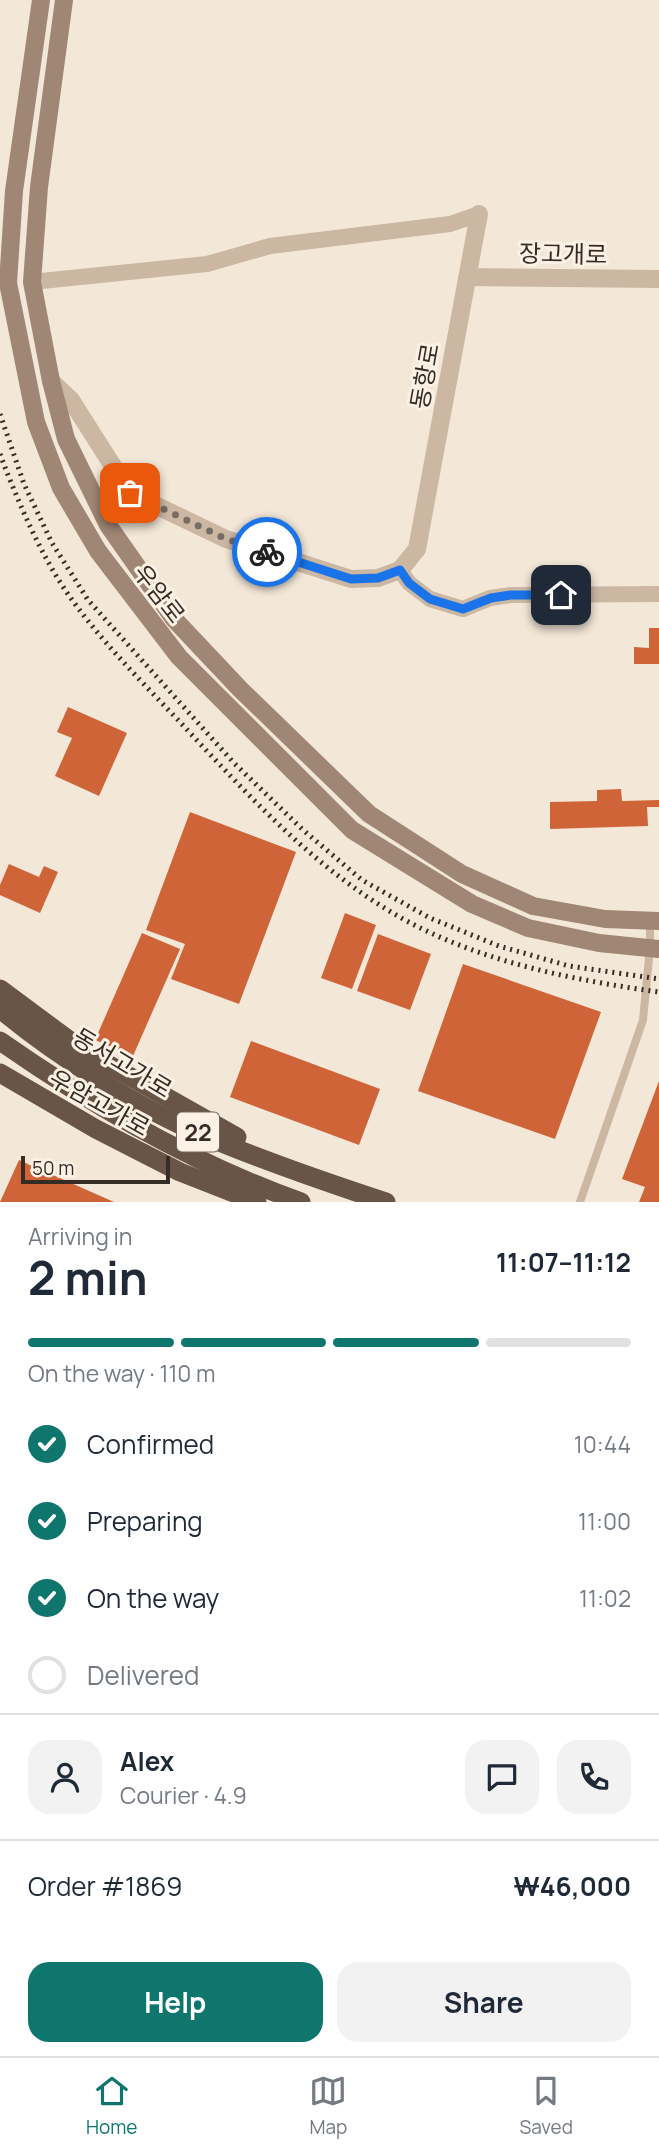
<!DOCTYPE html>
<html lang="en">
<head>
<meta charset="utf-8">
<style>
	:root { --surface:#fff; --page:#f2f2f3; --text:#1f2937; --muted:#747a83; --line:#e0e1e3; --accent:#0f766e }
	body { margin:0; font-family:Manrope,"Noto Sans KR",sans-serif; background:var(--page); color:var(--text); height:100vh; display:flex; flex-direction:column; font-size:26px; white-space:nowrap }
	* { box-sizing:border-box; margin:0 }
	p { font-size:23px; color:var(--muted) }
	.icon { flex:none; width:38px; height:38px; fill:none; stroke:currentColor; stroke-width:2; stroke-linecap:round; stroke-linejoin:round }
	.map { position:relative; height:1202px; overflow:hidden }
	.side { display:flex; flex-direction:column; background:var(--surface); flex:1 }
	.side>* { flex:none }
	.scale { position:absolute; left:21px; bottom:18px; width:149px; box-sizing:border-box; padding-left:7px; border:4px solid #362c26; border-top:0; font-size:19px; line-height:24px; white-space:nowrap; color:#362c26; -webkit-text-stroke:5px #fbf1e4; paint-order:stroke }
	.pin { position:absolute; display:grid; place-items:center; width:60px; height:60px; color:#fff; margin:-30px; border-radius:14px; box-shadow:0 4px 10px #0006 }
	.courier { position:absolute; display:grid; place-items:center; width:70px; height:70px; margin:-35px; border:5px solid #1a73e8; border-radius:50%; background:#fff; color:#222; box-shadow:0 2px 9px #0007 }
	.headline em { font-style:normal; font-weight:700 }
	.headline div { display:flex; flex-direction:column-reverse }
	.headline { display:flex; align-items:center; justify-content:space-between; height:119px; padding:0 28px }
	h1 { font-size:46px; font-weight:700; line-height:52px }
	.bar { display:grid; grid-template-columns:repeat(4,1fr); gap:10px 7px; align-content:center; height:84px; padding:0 28px }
	.bar i { height:9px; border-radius:5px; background:var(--line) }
	.bar .active { background:var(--accent) }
	.bar p { grid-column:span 4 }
	.line { display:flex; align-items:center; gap:18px; padding:0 28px; border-top:2px solid var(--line) }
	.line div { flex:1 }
	.round { display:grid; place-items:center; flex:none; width:74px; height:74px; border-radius:21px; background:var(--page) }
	ol { padding:0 28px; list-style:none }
	li { display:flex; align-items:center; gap:21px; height:77px }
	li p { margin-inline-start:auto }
	li .icon { padding:7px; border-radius:50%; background:var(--accent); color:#fff; stroke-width:4 }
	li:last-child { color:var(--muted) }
	li i { width:38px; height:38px; border:4px solid var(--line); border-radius:50% }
	.primary-button { display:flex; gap:14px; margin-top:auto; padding:14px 28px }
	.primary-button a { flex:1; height:80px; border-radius:21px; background:var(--accent); color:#fff; font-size:28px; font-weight:700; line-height:80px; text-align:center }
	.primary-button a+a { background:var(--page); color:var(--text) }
	.tab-bar { display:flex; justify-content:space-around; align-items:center; height:98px; border-top:2px solid var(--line); background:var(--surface); font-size:19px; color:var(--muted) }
	.tab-bar a { display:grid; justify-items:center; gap:4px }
	.tab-bar .active { color:var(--accent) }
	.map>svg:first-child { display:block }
</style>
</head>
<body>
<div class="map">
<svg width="659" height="1202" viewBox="0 0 659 1202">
	<rect width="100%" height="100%" fill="#f3e7d8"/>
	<g fill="#d06439">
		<path d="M649,628H659V664H634V647L649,648Z"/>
		<path d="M68,707L127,733L99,796L55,776L72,738L57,732Z"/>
		<path d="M621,789L622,801L659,800V807H647L648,826L550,829V802L597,801V790Z"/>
		<path d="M190,812L296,852L239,1004L171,979L185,944L146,930Z"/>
		<path d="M9,864L39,877L44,866L58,872L40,913L0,895V885Z"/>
		<path d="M345,913L376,925L352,989L321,978Z"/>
		<path d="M142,933L180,949L133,1056L95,1040Z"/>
		<path d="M378,934L431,954L410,1010L357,991Z"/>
		<path d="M463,964L601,1012L555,1139L418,1091Z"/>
		<path d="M251,1041L380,1089L359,1145L230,1097Z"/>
		<path d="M659,1081V1202H639L645,1187L622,1179Z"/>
		<path d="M19,1160L114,1202H0Z"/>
	</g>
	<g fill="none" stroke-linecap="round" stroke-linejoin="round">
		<path stroke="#ccb7a3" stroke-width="8" d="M580,1202L643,1020L650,948V921"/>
		<g stroke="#ccb7a3" stroke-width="16">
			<path d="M32,282L207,264L270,246L450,224L479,214"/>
			<path d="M400,570L409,583L430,599L463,609L490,598L511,595L659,594"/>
		</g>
		<g stroke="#ccb7a3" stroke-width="18">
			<path d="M467,277L659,279"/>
			<path d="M51,381L71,400L130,493L226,539L351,579L378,578L400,570L417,549L479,214"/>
		</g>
		<g stroke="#a08674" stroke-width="18">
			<path d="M41,0L14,191L8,283L36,422L61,488L98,551L179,657L352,830L472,904L528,928L599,943L659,949"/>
			<path d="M64,0L39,187L32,282L51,381L66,439L108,525L174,619L240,689L369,814L462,874L533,906L605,919L659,921"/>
		</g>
		<g stroke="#695448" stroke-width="19">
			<path d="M0,989L81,1049L237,1137"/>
			<path d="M0,1009C55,1055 138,1108 205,1136C264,1161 325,1182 386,1202"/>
			<path d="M0,1041C93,1106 194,1164 301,1202"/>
			<path d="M0,1073L96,1129L180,1172L257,1202"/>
		</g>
		<g stroke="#362c26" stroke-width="5" stroke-dasharray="2 5" stroke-linecap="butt">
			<path d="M0,414L24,484L52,543L88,600L233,762L303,830L362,880L430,918L499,946L569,966L659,979"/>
			<path d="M0,454C18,502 41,556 70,597C102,642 141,681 179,721C247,794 316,871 405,920C482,962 573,980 659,992"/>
		</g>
	</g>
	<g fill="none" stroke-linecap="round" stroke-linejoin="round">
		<path stroke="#786d64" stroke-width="7" stroke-dasharray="0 12.6" d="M130,493L226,539L267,552"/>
		<path stroke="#1a73e8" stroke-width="9" d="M267,552L351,579L378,578L400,570L409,583L430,599L463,609L491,598L511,595H561"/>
	</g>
	<g text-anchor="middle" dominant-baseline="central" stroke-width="6" stroke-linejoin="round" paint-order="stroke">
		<rect fill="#fbf1e4" stroke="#71675f" stroke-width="2" x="177" y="1112.5" width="42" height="39" rx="5"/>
		<g font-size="23" font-weight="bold" fill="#362c26">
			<text x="198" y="1132">22</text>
		</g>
		<g font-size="24" fill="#362c26" stroke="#fbf1e4">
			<text transform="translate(563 253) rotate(1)">장고개로</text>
			<text transform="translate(424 376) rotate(-80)">동항로</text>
			<text transform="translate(160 593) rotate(52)">우암로</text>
			<text transform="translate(123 1062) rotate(31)">동서고가로</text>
			<text transform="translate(100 1102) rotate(29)">우암고가로</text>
		</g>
	</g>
</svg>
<div class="scale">50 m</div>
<div class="pin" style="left:130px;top:493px;background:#ea580c"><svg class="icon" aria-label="bag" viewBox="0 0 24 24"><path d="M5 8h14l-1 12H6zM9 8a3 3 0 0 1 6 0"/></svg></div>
<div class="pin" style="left:561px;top:595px;background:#1f2937"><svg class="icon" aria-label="home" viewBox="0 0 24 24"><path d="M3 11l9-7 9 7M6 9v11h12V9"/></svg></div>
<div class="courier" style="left:267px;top:552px"><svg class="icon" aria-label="bike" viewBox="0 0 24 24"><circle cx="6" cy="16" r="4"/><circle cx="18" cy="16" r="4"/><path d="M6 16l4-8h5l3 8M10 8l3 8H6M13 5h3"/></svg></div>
</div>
<section class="side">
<div class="headline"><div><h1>2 min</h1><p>Arriving in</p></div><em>11:07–11:12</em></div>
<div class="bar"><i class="active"></i><i class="active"></i><i class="active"></i><i></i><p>On the way · 110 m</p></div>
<ol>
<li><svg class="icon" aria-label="check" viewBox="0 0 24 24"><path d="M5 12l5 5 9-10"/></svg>Confirmed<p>10:44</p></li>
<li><svg class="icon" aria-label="check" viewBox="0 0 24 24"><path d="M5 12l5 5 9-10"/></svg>Preparing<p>11:00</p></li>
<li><svg class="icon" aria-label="check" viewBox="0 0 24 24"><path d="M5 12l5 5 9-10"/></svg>On the way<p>11:02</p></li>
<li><i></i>Delivered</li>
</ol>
<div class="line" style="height:126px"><a class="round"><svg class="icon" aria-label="person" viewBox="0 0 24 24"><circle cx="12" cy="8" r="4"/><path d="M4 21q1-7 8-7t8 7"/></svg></a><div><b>Alex</b><p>Courier · 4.9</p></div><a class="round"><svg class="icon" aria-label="chat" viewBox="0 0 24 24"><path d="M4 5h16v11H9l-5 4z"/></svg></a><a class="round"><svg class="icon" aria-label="phone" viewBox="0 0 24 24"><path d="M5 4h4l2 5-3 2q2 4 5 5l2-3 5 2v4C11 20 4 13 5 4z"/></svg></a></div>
<div class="line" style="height:91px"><div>Order #1869</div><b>₩46,000</b></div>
<div class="primary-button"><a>Help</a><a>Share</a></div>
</section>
<nav class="tab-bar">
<a class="active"><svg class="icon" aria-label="home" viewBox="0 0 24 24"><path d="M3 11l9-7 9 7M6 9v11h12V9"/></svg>Home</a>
<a><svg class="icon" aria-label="map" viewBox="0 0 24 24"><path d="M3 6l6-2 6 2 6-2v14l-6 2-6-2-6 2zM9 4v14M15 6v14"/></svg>Map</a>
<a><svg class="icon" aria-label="saved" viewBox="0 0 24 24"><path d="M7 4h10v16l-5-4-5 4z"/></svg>Saved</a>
</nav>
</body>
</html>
